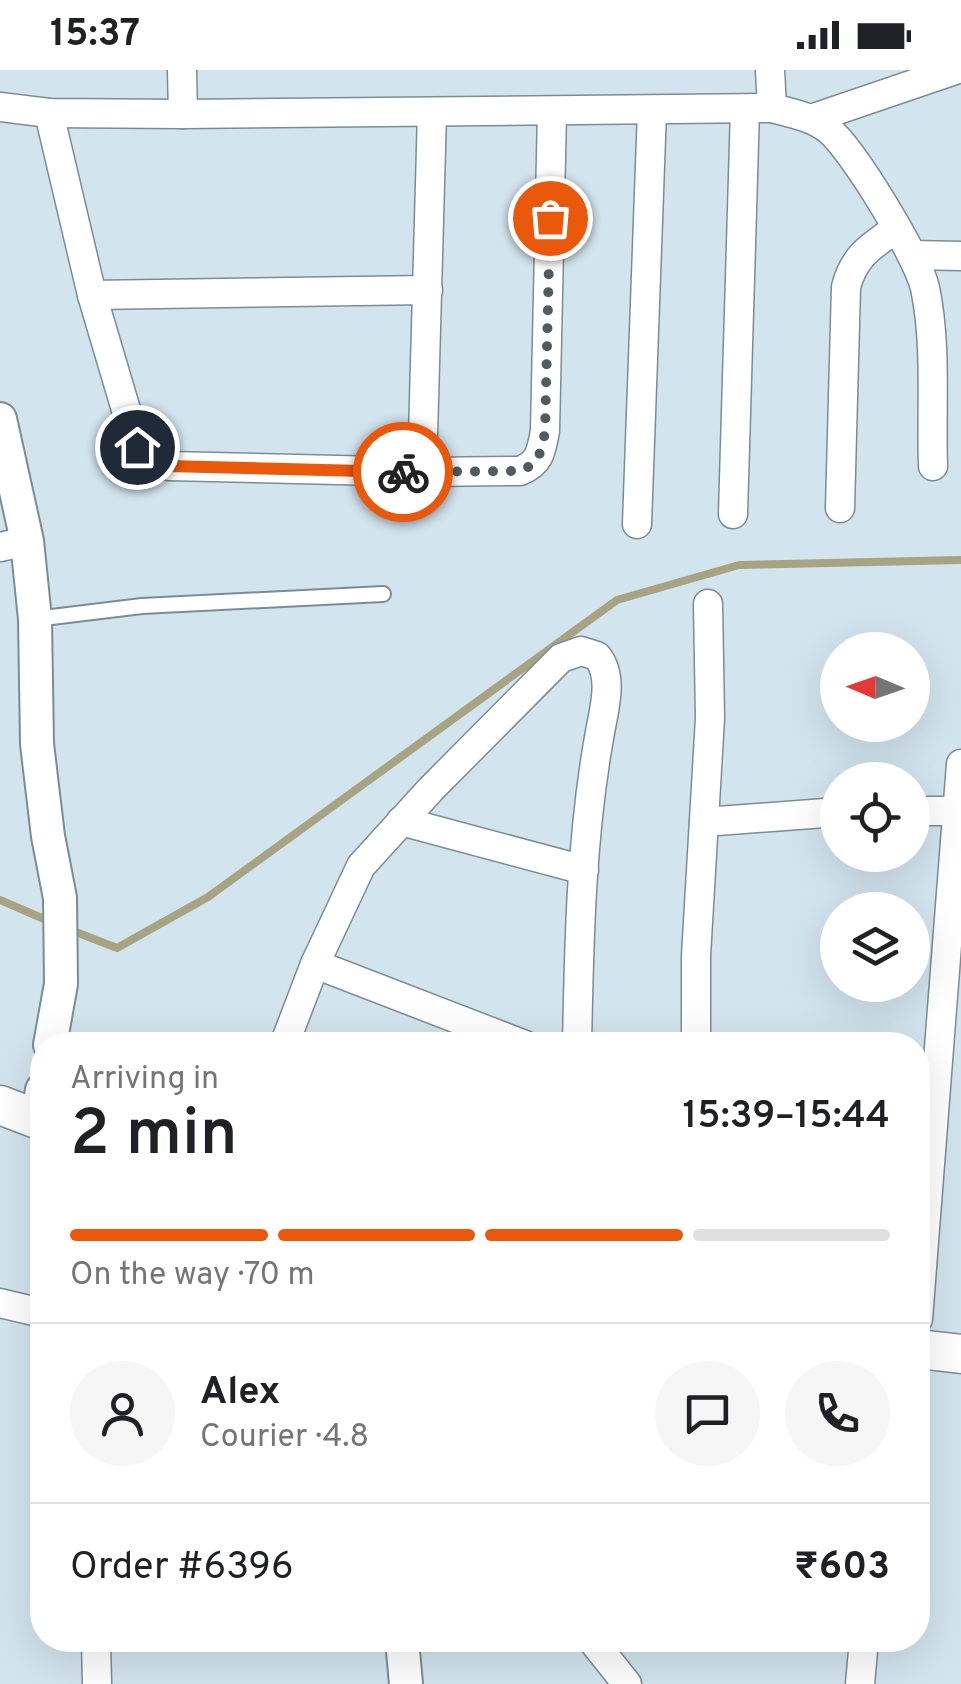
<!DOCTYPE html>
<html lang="en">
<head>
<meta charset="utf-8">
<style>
	:root { --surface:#fff; --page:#f6f6f6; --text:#202124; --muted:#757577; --line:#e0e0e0; --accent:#ea580c }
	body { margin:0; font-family:Overpass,sans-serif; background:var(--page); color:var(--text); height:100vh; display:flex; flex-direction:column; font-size:38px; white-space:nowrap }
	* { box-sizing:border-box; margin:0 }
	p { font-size:32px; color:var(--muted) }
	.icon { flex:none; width:55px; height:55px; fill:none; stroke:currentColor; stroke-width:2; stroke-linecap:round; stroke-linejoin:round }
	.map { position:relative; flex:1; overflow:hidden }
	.drawer { position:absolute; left:30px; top:962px; width:900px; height:620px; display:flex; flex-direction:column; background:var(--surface); border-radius:40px; box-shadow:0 10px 40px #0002 }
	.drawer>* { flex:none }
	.needle { width:65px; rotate:272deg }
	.tools { position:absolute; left:820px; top:562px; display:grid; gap:20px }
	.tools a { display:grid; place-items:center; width:110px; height:110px; border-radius:50%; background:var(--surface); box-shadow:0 10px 40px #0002; font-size:50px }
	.pin { position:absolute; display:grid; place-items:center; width:85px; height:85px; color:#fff; margin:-42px; border:5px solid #fff; border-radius:50%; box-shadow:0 2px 10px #0007 }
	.courier { position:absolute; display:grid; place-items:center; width:100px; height:100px; margin:-50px; border:8px solid #ea580c; border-radius:50%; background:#fff; color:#222; box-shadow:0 2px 12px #0007 }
	.head em { font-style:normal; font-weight:600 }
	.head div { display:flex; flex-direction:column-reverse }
	.head { display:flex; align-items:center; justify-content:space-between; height:170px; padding:0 40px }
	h1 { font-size:65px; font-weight:600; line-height:75px }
	.bar { display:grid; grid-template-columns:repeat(4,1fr); gap:15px 10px; align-content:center; height:120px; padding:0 40px }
	.bar i { height:12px; border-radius:8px; background:var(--line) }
	.bar .current { background:var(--accent) }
	.bar p { grid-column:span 4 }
	.line { display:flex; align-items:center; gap:25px; padding:0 40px; border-top:2px solid var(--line) }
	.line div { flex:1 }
	.round { display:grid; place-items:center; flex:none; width:105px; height:105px; border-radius:52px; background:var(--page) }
	.status { display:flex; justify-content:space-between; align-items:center; height:70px; padding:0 50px; background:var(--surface); direction:ltr }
	.status svg { height:28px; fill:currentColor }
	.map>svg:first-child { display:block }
</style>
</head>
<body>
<div class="status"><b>15:37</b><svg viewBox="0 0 49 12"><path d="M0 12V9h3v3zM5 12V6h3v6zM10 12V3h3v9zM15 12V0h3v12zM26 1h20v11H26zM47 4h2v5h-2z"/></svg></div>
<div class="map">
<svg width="961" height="1614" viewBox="0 0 961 1614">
	<rect width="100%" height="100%" fill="#d2e4ee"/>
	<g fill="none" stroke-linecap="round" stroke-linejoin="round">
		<g stroke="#a7a383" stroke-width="8">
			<path d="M0,830L51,852"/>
			<path d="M68,859L117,878L208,827L617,530L739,495L961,490"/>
		</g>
		<defs>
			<path id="service" d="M35,549L142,536L383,524"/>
			<g id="minor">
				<path d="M182,0L183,44"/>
				<path d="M770,0L772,38"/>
				<path d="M0,37L49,43L183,44L772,38C791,43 813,47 829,60C854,81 918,187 925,218C937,275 931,338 933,396"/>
				<path d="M49,43L92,225L137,377L151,391L169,396L422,402L520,401C540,393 541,382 545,361L552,41"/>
				<path d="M811,49L955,0"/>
				<path d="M912,185L961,186"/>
				<path d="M92,225L428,220"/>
				<path d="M422,402L432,42"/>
				<path d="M840,438L846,217C854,186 871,176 896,159"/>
				<path d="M733,444L745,39"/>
				<path d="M637,454L652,40"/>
				<path d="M0,477L27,471"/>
				<path d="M912,741H956"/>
				<path d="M401,751L584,800"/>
				<path d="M704,752L838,742"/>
				<path d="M315,894L525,975"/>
				<path d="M284,975L315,894L361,796L431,719L561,588L581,581L597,586C615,608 603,642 599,668C581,769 579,872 577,975"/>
				<path d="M696,975V886L710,648L708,534"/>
				<path d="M0,1233L42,1243"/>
				<path d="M918,1249L961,694"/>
				<path d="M96,1570L97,1614"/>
				<path d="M592,1570L627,1614"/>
				<path d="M860,1614L864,1570"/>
			</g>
			<g id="tertiary">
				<path d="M0,349L27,471L35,549L37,674L48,766L60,828L61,914L50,975"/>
				<path d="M37,1050L42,1020"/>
				<path d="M402,1570L406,1614"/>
			</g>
			<g id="secondary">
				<path d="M0,1035L42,1051"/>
				<path d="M918,1279L961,1284"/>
			</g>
		</defs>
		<use href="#service" stroke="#7c8c95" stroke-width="18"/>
		<use href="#minor" stroke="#7c8c95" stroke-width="31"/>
		<use href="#tertiary" stroke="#7c8c95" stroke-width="36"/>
		<use href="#secondary" stroke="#7c8c95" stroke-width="41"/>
		<use href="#service" stroke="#fff" stroke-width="14"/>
		<use href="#minor" stroke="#fff" stroke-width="28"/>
		<use href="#tertiary" stroke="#fff" stroke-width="32"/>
		<use href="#secondary" stroke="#fff" stroke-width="38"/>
	</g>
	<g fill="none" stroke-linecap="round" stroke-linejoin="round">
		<path stroke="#515b60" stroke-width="10" stroke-dasharray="0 18" d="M403,402L520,401C540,393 541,382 545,362L550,148"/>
		<path stroke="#ea580c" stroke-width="12" d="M137,377L151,391L168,396L403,402"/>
	</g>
</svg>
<div class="tools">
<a><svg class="needle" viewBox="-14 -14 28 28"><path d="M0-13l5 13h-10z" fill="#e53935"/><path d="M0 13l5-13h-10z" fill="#757577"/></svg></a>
<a><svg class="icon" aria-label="locate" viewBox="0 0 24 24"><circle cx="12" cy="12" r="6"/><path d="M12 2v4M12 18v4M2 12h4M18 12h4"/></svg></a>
<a><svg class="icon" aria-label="layers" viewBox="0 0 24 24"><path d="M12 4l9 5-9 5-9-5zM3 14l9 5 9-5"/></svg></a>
</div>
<div class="pin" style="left:550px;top:148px;background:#ea580c"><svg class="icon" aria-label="bag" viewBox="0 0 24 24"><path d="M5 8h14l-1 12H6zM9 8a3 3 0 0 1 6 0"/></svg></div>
<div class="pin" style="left:137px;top:377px;background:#1f2937"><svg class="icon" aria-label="home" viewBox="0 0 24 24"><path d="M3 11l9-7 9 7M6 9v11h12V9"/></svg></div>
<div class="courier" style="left:403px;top:402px"><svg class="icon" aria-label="bike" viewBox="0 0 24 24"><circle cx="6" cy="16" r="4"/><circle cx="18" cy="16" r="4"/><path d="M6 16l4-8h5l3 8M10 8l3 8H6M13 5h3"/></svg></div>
<section class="drawer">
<div class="head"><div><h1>2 min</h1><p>Arriving in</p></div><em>15:39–15:44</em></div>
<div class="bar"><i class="current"></i><i class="current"></i><i class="current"></i><i></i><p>On the way · 70 m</p></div>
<div class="line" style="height:180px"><a class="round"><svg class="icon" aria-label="person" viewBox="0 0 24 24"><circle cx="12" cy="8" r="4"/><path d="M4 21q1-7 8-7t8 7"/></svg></a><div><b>Alex</b><p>Courier · 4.8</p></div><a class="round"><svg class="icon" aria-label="chat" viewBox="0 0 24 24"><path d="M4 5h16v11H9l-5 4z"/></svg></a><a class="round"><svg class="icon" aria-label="phone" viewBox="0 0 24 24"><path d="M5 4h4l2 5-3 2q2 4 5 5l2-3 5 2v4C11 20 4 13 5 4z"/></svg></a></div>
<div class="line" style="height:130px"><div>Order #6396</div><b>₹603</b></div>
</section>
</div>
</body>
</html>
